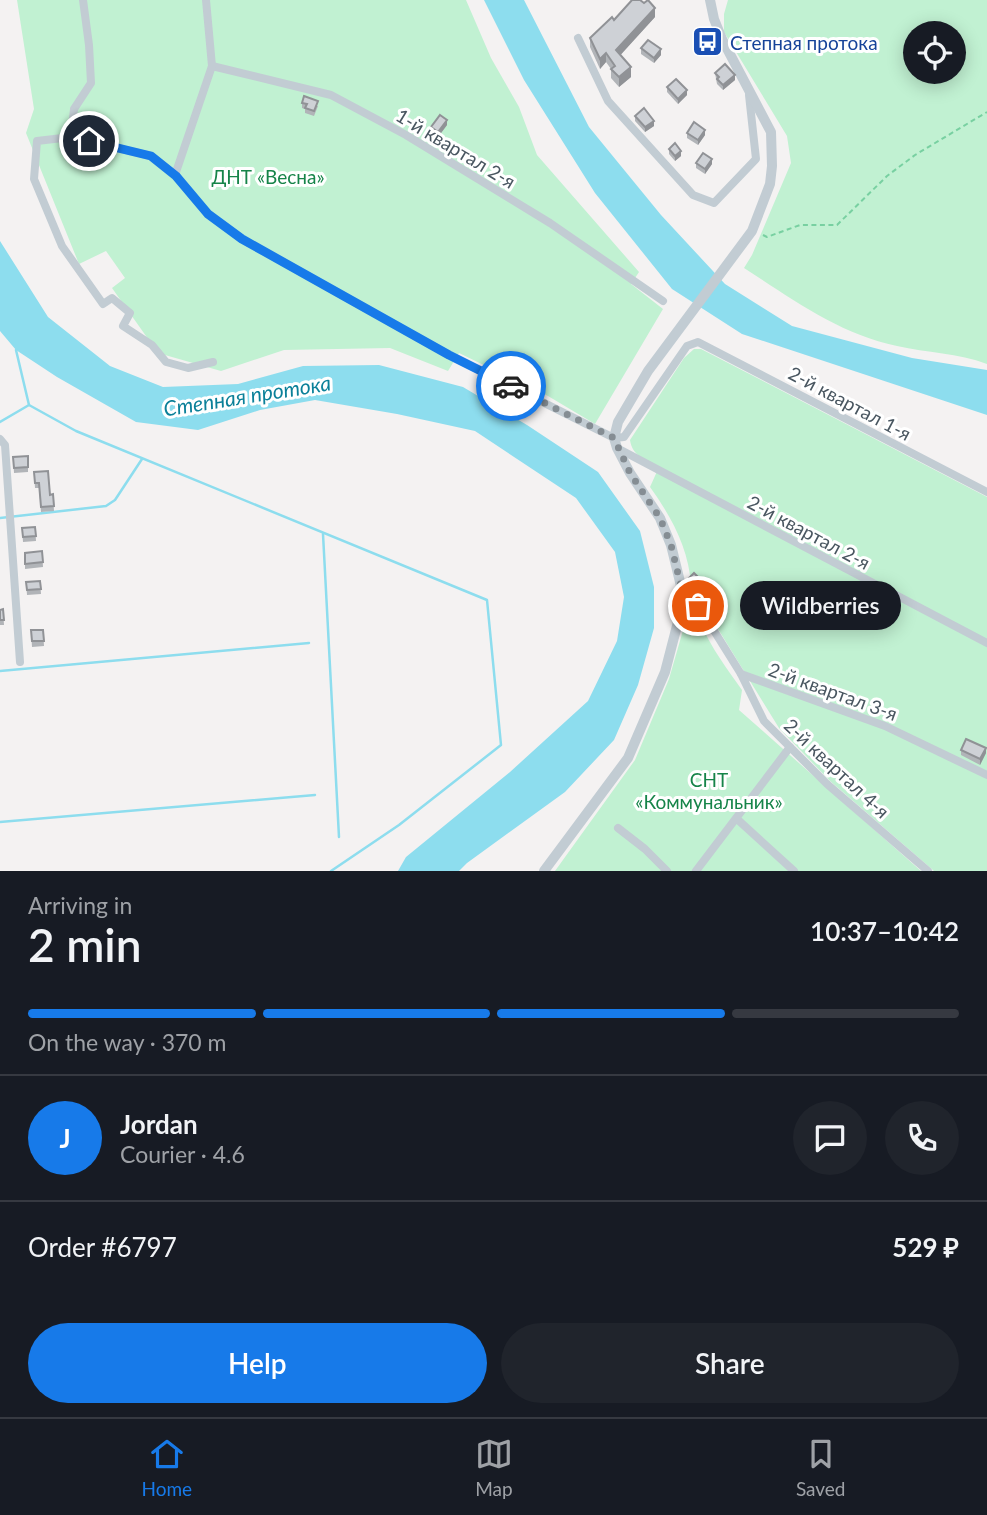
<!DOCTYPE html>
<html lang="en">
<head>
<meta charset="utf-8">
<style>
	:root { --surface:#171b24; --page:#20242c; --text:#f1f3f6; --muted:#9ea1a6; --line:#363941; --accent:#177ae9 }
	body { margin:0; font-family:Lato,sans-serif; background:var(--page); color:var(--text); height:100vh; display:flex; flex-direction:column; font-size:26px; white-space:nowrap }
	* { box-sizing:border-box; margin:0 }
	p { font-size:23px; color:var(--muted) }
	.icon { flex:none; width:38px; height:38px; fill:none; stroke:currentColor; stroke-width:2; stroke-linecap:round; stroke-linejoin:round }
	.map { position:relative; height:871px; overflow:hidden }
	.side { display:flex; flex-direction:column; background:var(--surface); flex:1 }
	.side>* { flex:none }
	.tools { position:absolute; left:903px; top:21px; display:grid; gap:14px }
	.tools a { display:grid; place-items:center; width:63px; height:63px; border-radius:50%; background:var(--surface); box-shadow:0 4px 18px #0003; font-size:35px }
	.pin { position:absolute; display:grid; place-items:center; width:60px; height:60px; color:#fff; margin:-30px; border:4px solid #fff; border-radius:50%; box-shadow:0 2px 7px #0007 }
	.courier { position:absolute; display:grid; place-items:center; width:70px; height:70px; margin:-35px; border:5px solid #177ae9; border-radius:50%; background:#fff; color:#222; box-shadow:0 2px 9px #0007 }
	.bubble { position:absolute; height:49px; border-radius:24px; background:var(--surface); box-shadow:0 4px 18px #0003; font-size:23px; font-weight:600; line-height:49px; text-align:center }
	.overview em { font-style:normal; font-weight:600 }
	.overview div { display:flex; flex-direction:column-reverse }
	.overview { display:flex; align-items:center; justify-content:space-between; height:119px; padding:0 28px }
	h1 { font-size:46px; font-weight:600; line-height:52px }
	.bar { display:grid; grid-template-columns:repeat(4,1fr); gap:10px 7px; align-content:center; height:84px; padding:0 28px }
	.bar i { height:9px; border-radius:5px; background:var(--line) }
	.bar .active { background:var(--accent) }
	.bar p { grid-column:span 4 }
	.line { display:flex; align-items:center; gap:18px; padding:0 28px; border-top:2px solid var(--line) }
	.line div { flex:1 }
	.round { display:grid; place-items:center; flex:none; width:74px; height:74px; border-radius:37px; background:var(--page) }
	.action { display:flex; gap:14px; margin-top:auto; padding:14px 28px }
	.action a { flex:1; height:80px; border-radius:42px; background:var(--accent); color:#fff; font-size:28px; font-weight:600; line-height:80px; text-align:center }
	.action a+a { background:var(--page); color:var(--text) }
	.tabs { display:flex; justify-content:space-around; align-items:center; height:98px; border-top:2px solid var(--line); background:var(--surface); font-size:19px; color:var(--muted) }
	.tabs a { display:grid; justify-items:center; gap:4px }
	.tabs .active { color:var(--accent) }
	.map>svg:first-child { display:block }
</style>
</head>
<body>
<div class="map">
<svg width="987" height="871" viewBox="0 0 987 871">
	<rect width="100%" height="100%" fill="#f4f2f2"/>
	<g fill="#c1f1d2" fill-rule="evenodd">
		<path d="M17,0H466L491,58L519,107L537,155L639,272L631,284L663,309L595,424L548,396L459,353L448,371L390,348L284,350L221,371L158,353L112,288L125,278L106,251L79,264L26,133L34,109Z"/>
		<path d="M728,0H987V364C958,353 927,353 897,346C839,334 792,299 744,268L752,255L791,163L787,136L724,32V14ZM915,33H954V72H915Z"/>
		<path d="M694,349H701L987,497V871H934L830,781L779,728L691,585C689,549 671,516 650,487L659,467C647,461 632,456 630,440L684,358Z"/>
		<path d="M698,605C697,631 727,668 742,690L739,710L921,871H555L635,760L669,679L688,613Z"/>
	</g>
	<g fill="#8dddee">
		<path d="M484,0H524L589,127L661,215L725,284L792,326L912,358L987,370V415L742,334L672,289L595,193L524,80Z"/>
		<path d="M0,241L48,317L110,366L163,387L238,384L303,366L379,365L463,387L527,425L598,472L640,531L654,587V628L638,685L614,740L565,792L467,863L459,871H398L406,857L510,772L588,701L617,641L624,597L615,552L576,498L475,431L397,414L315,400L260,410L198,430L136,422L57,377L16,350L0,331Z"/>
	</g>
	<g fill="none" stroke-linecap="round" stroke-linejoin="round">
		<g stroke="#8dddee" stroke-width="2.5">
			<path d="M16,350L29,405L76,431L487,600L501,745L399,825L331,871"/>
			<path d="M0,422L29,405"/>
			<path d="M0,518L106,506L115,500L142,459"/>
			<path d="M323,534L339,837"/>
			<path d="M0,671L309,643"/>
			<path d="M0,822L315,795"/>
		</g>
		<path stroke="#78d0a1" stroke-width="2" stroke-dasharray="5 3.5" stroke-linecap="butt" d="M763,235L767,237L800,225H837L887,176L915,155L987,112"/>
		<g stroke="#c2ccd3" stroke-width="8">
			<path d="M83,0L89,45L91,83L74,109L71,137L151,156L175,175L208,214L242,239L449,355L614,438L624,437L687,346L698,342L987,492"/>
			<path d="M578,38L608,101L693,195L714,203L756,159L749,95"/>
			<path d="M212,66L331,95L406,135L550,223L663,301"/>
			<path d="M71,137L37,141L34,179L62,246L103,304L112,298L130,313L123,326L152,345L166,362L188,368L213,362"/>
			<path d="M175,175L212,66L206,0"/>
			<path d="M0,439L5,445L20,662"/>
			<path d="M617,448L987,643"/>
			<path d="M681,586L698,605L741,674L885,726L987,775"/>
			<path d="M741,674L764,721L827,784L928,871"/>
			<path d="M737,819L794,871"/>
			<path d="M618,828L645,849L667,871"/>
			<path d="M696,871L790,747"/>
		</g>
		<path stroke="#c2ccd3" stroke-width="10" d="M544,871L628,758L665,672L679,618L681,586L671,545L660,518L630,473L617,448L614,438L618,422L648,371L752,231L770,184L772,166L771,132L722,39L714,19L710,0"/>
	</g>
	<g fill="#b1b4b8">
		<path d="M655,17L620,55L631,77L619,87L611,78V69L606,62L600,69L590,47V38L614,20Z"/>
		<path d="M641,48L661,55L654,63L641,54Z"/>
		<path d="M715,73L735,80L723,90L717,84Z"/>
		<path d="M667,87L687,95L678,104L667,92Z"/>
		<path d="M302,103L318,106L314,116L305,113V109L302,108Z"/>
		<path d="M635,116L654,126L645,132L635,121Z"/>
		<path d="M447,125L438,137L431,132V127Z"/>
		<path d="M687,133L705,135L698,145L687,138Z"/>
		<path d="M669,149L681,156L675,161L669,154Z"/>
		<path d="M696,163L712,164L705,174L696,168Z"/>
		<path d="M28,456V472L14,473L13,457Z"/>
		<path d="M34,472L50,495L53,494L54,511L41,512L39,488H35Z"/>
		<path d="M35,527L36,541L23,542L22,528Z"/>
		<path d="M42,551L43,567L25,569V553Z"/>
		<path d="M689,578L713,595L704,602L689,584Z"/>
		<path d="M40,581L41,594L27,595L26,582Z"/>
		<path d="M3,609L4,625H0V610Z"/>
		<path d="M31,630H43L44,646L32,647Z"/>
		<path d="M961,750L986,753L980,765L961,755Z"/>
	</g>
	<g fill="#909296">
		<path d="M655,8V17L616,60V50Z"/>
		<path d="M661,49V55L654,63V58Z"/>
		<path d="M606,53V62L600,69V59Z"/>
		<path d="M631,67V77L619,87V77Z"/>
		<path d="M735,75V80L723,90V85Z"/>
		<path d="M687,90V95L678,104V99Z"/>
		<path d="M447,120V125L438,137V132Z"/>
		<path d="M654,121V126L645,132V127Z"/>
		<path d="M705,130V135L698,145V140Z"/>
		<path d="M681,151V156L675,161V156Z"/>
		<path d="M712,159V164L705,174V169Z"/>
		<path d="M713,590V595L704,602V597Z"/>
		<path d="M986,748V753L980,765V759Z"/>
	</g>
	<g fill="#ced1d6" stroke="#909296" stroke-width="2">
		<path d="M632,0H640L644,3L648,0L655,8L616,50L631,67L619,77L611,69L615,66L606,53L600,59L590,38L612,17L614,20Z"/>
		<path d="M648,40L661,49L654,58L641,48Z"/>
		<path d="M725,64L735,75L723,85L717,79L719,77L715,73Z"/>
		<path d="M676,79L687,90L678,99L667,87Z"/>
		<path d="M304,96L318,101L314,111L305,108L307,104L302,103Z"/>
		<path d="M644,108L654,121L645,127L635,116Z"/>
		<path d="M440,115L447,120L438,132L431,127Z"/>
		<path d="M694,122L705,130L698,140L687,133Z"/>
		<path d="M675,143L681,151L675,156L669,149Z"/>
		<path d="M703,153L712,159L705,169L696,163Z"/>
		<path d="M28,456V467L14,468L13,457Z"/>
		<path d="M48,471L50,495L53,494L54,506L41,507L39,483H35L34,472Z"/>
		<path d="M35,527L36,536L23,537L22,528Z"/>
		<path d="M42,551L43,562L25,564V553Z"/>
		<path d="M694,573L703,582L704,581L713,590L704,597L689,578Z"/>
		<path d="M40,581L41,589L27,590L26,582Z"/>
		<path d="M3,609L4,620H0V610Z"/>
		<path d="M31,630H43L44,641H32Z"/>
		<path d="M966,739L986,748L980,759L961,750Z"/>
	</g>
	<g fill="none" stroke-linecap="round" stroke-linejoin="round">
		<path stroke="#858d93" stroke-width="7" stroke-dasharray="0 12.6" d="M511,386L614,438L630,473L660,518L671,545L681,586L698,606"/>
		<path stroke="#177ae9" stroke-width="9" d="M89,141L151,156L176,176L208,214L242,239L449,355L511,386"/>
	</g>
	<defs>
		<symbol id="bus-square" viewBox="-11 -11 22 22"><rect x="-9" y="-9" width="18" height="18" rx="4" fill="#1a4fb4" stroke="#fff"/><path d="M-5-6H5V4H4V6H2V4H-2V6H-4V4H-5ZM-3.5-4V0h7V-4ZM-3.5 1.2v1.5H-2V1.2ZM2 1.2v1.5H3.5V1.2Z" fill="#fff"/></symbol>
	</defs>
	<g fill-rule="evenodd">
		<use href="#bus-square" x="690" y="24" width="35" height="35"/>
	</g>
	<g text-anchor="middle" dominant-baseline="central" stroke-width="6" stroke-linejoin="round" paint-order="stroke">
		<g font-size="19" fill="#164399" stroke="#fff" text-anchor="start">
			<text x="730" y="42">Степная протока</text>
		</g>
		<g font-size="19" fill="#495660" stroke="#fff">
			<text transform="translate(456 148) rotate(31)">1-й квартал 2-я</text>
			<text transform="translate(850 403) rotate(28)">2-й квартал 1-я</text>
			<text transform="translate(809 532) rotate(28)">2-й квартал 2-я</text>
			<text transform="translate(833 691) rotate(20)">2-й квартал 3-я</text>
			<text transform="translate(837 768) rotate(43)">2-й квартал 4-я</text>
		</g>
		<g font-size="19" fill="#168449" stroke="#fff">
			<text x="268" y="176">ДНТ «Весна»</text>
			<text x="709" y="779">СНТ<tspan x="709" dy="22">«Коммунальник»</tspan></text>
		</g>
		<g font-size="21" font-style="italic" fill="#0b8099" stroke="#fff">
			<text transform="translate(247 395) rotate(-9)">Степная протока</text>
		</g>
	</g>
</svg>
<div class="tools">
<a><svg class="icon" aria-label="locate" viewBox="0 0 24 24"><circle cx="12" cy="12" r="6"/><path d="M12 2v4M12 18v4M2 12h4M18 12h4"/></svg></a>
</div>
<div class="pin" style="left:698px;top:606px;background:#ea580c"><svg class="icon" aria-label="bag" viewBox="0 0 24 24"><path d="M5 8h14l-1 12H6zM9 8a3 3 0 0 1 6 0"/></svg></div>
<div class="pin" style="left:89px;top:141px;background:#1f2937"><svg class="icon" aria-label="home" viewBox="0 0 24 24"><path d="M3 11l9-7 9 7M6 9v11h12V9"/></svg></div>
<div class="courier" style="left:511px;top:386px"><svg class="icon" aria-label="car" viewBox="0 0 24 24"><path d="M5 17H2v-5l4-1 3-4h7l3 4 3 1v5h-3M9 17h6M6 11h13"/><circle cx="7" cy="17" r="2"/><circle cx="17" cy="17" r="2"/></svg></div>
<div class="bubble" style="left:740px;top:581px;width:161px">Wildberries</div>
</div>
<section class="side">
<div class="overview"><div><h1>2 min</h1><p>Arriving in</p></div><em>10:37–10:42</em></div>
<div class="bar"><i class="active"></i><i class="active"></i><i class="active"></i><i></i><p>On the way · 370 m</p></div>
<div class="line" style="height:126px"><b class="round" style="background:var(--accent);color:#fff">J</b><div><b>Jordan</b><p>Courier · 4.6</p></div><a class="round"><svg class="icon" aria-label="chat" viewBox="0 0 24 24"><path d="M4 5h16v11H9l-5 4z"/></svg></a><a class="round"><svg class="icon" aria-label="phone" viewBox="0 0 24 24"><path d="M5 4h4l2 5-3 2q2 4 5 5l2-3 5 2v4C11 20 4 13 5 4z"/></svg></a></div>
<div class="line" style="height:91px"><div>Order #6797</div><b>529 ₽</b></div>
<div class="action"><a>Help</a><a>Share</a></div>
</section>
<nav class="tabs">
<a class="active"><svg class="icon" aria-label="home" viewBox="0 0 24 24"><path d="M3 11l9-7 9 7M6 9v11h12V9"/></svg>Home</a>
<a><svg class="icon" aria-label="map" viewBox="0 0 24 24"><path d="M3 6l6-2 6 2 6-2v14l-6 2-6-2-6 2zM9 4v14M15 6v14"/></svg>Map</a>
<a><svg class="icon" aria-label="saved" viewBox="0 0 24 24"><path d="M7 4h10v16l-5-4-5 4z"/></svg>Saved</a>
</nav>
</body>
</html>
